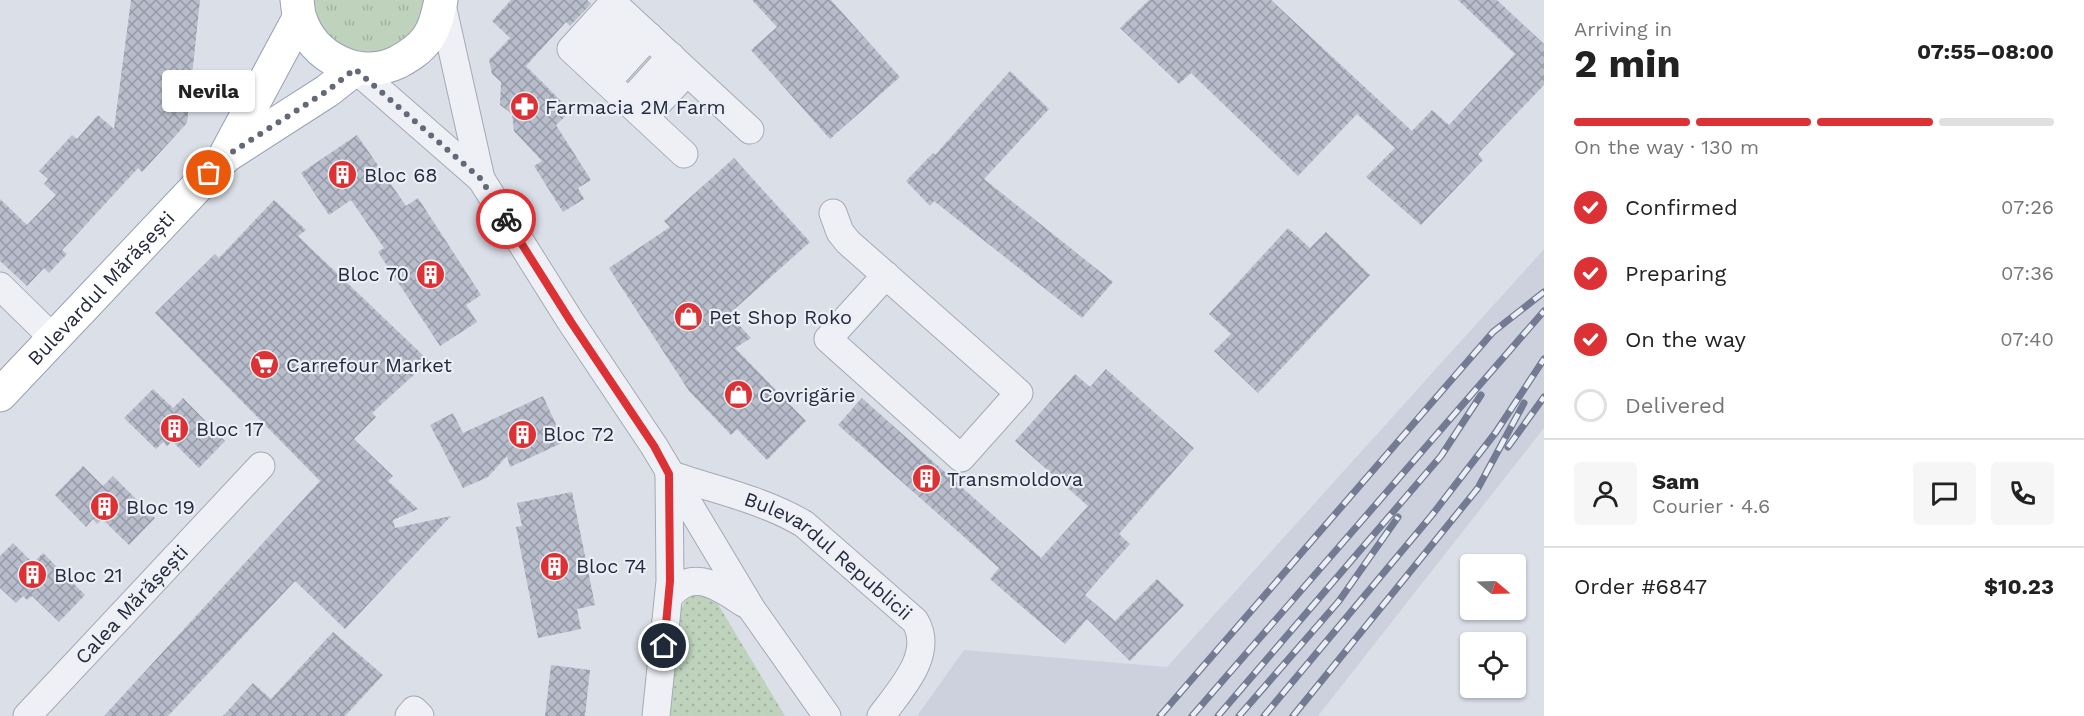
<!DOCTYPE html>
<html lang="en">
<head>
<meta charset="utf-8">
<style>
	:root { --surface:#fff; --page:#f6f6f6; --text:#222; --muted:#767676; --line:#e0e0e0; --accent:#dc3135 }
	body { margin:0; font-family:"Work Sans",sans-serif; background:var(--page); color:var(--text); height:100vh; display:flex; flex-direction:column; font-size:22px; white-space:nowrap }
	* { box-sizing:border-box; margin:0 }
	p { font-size:20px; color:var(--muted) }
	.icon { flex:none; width:33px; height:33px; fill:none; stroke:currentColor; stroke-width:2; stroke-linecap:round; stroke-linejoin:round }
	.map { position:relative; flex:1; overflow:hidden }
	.details { display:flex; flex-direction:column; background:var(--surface); width:540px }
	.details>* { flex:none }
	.needle { width:39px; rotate:109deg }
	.buttons { position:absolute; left:1460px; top:554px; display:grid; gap:12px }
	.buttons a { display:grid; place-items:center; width:66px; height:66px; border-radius:6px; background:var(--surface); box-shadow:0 2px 4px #0004; font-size:30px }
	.pin { position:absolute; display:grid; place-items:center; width:51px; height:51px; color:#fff; margin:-26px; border:3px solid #fff; border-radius:50%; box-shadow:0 2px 6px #0007 }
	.courier { position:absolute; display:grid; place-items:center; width:60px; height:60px; margin:-30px; border:4px solid #dc3135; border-radius:50%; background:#fff; color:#222; box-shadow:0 2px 8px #0007 }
	.bubble { position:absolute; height:42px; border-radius:6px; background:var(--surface); box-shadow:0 2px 4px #0004; font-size:20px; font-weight:700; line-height:42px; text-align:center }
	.headline em { font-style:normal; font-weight:700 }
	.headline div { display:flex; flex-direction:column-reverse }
	.headline { display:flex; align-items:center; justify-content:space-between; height:102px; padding:0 30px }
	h1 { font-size:39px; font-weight:700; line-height:45px }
	.bar { display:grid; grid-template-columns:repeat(4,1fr); gap:9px 6px; align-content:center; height:72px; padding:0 30px }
	.bar i { height:8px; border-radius:4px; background:var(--line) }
	.bar .active { background:var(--accent) }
	.bar p { grid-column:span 4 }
	.line { display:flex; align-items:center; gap:15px; padding:0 30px; border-top:2px solid var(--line) }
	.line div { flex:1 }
	.round { display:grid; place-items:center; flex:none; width:63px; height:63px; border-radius:6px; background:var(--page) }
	ol { padding:0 30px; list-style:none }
	li { display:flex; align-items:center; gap:18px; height:66px }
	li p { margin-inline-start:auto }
	li .icon { padding:6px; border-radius:50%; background:var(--accent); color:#fff; stroke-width:4 }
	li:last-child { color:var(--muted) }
	li i { width:33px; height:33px; border:3px solid var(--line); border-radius:50% }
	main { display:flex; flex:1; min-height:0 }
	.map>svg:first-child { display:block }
</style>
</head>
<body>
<main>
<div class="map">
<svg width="1544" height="716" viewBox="0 0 1544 716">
	<defs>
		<pattern id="grass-tufts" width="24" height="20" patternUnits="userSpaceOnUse" patternTransform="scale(1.5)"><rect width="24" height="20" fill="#bed2bc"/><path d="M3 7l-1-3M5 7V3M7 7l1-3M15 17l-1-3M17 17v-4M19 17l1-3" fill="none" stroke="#a3b4a3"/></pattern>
		<pattern id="park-dots" width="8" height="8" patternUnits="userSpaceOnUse" patternTransform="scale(1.5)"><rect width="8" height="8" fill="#bed2bc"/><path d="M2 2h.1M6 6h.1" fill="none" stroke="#a3b4a3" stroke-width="1.8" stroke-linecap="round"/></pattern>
		<pattern id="building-cross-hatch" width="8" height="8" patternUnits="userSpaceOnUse" patternTransform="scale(1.5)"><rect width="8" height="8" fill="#b8bdcb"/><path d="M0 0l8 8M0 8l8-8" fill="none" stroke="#959aa6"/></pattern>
	</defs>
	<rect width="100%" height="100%" fill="#dbdfe8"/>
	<path fill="#cdd1dd" d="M1544,249V428L1318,716H917L964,650L1167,667Z"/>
	<path fill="url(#grass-tufts)" d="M314,0H426L427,3C422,14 417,29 409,37C375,68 317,48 314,0Z"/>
	<path fill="url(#park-dots)" d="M690,593L713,596L785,716H667L681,609Z"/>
	<g fill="url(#building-cross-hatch)">
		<path d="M131,0H200L187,123L142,172L138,168L70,242L62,250L67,254L49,273L44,268L27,286L0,261V199L27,225L56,195L44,184L48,179L39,171L72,135L77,139L98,115L114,129Z"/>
		<path d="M511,0H587L591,4L570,26L566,22L526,66L571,111L556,125L591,180L578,188L584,199L563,212L534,166L542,161L514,131L512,114L500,105L501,82L492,74L489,60L510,38L492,21Z"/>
		<path d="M752,0H831L900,77L830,139L751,50L777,27Z"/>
		<path d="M1149,0H1271L1412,131L1432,110L1449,125L1515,54L1458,0H1497L1544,44V85L1478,154L1483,160L1421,225L1366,177L1395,148L1357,114L1298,176L1191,73L1179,84L1120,28Z"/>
		<path d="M1010,71L1049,109L984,179L1113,282L1082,318L934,201L930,206L906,181L933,153L935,155Z"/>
		<path d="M357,135L406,206L418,198L481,295L466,305L477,322L440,346L378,252L384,248L351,200L329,215L301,173Z"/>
		<path d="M734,158L810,242L729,314L751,338L735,348L806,421L767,460L737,429L731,435L689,391L609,268L670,227L664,221Z"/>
		<path d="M274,200L306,230L298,236L429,361L372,413L376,417L354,439L393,476L388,481L418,509L393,520L395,528L451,516L345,629L295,581L168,716H104L320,481L155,313L215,254L219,258Z"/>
		<path d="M1288,228L1310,248L1326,232L1370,275L1258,393L1214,351L1231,334L1209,314Z"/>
		<path d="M1106,369L1194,448L1119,534L1130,544L1085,595L1115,621L1157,579L1184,605L1130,661L1087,619L1065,644L990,579L999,568L838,425L862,398L1041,558L1088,506L1015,441L1075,374L1090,387Z"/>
		<path d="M153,389L173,408L183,398L225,441L199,468L172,441L167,446L163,442L156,449L124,418Z"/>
		<path d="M543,396L564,442L510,467L507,456L488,477L463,488L430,425L453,413L463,433Z"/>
		<path d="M83,466L103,486L113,476L155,518L129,545L102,519L97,524L93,519L86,527L55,495Z"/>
		<path d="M572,492L595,605L577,609L581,629L538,638L516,527L522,526L517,503Z"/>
		<path d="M13,543L33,563L43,553L85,595L59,622L32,596L27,600L23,596L16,603L0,588V556Z"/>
		<path d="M333,632L383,675L345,716H223L253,683L271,699Z"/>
		<path d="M551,665L590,670L585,716H545Z"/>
	</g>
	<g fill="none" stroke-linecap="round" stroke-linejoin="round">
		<defs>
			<g id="minor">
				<path d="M441,0L481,179"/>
				<path d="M589,65L630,20"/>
				<path d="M355,69L481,179L571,322L654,446L751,608L827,716"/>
				<path d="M607,82L649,36"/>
				<path d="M629,102L671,56"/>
				<path d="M645,117L687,72"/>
				<path d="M684,154L571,49L613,3L750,130"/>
				<path d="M833,213L840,232L848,242L1019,393L961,458L828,339L886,275"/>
				<path d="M0,286L54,339"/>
				<path id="s1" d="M669,474C714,490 762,499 804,524L915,621C935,654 900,690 881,716"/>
				<path d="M669,597C693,566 720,588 745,604"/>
				<path id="s2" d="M27,716L261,466"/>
				<path d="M409,716L414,710L420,716"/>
				<path d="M656,716L670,581L669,475"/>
			</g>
			<g id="major">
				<path d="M297,0C298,6 298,13 300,18C313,58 359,81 398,62C409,56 419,50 427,39C435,28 438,14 441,0"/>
				<path d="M226,154L299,18"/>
				<path id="s3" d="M0,395L226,156L327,91L355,69"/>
			</g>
		</defs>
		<use href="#minor" stroke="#a4a9b5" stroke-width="29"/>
		<use href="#major" stroke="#99a1b5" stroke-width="35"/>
		<use href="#minor" stroke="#eef0f6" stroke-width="27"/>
		<use href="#major" stroke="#fff" stroke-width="33"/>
		<defs>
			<g id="rail">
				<path d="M1508,447L1544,397"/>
				<path d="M1160,716L1493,332L1544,292"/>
				<path d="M1192,716L1544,311"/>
				<path d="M1218,716L1441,456L1481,395"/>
				<path d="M1239,716L1339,601L1398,517"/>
				<path d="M1264,716L1432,515L1496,432L1544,359"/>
				<path d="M1293,716L1478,488L1524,403"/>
			</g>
		</defs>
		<use href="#rail" stroke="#737b93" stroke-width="7"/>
		<use href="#rail" stroke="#ebeef5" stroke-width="4.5" stroke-dasharray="14" stroke-linecap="butt"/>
	</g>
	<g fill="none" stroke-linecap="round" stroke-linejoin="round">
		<path stroke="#64697a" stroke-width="6" stroke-dasharray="0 10.8" d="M209,173L226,156L327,91L355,69L481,179L506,219"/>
		<path stroke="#dc3135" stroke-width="8" d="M506,219L571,322L654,446L669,474L670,581L664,646"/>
	</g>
	<defs>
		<symbol id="pharmacy-disc" viewBox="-11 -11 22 22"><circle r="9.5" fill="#dc3135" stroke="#ebeef5"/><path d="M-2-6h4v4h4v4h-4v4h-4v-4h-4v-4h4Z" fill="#fff"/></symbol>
		<symbol id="building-disc" viewBox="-11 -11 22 22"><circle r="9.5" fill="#dc3135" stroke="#ebeef5"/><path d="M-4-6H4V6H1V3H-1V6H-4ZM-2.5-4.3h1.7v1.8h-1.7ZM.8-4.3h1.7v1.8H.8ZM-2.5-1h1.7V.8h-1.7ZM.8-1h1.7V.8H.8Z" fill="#fff"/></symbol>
		<symbol id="shop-disc" viewBox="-11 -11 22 22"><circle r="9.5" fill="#dc3135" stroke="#ebeef5"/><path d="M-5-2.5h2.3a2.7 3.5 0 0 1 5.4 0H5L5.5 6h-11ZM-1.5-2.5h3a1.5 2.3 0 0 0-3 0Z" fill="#fff"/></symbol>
		<symbol id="supermarket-disc" viewBox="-11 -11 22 22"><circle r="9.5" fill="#dc3135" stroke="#ebeef5"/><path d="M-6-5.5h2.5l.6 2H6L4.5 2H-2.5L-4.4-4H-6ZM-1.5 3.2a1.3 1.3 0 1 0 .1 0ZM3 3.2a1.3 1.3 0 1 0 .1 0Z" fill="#fff"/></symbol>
	</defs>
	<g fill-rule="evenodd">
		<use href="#pharmacy-disc" x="508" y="90" width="33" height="33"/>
		<use href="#building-disc" x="326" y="158" width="33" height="33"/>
		<use href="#building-disc" x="414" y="258" width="33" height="33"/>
		<use href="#shop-disc" x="672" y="300" width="33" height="33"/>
		<use href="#supermarket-disc" x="248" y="348" width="33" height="33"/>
		<use href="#shop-disc" x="722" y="378" width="33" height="33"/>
		<use href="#building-disc" x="158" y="412" width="33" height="33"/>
		<use href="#building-disc" x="506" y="418" width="33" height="33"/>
		<use href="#building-disc" x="910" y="462" width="33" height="33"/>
		<use href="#building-disc" x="88" y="490" width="33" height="33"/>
		<use href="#building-disc" x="538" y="550" width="33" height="33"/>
		<use href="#building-disc" x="16" y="558" width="33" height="33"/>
	</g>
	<g text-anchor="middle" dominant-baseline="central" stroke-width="4.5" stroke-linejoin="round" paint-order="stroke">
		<g font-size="20" fill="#242a3f" stroke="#ebeef5" text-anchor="start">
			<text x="545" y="107">Farmacia 2M Farm</text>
			<text x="364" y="175">Bloc 68</text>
			<text x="409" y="274" text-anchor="end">Bloc 70</text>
			<text x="709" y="317">Pet Shop Roko</text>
			<text x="286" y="365">Carrefour Market</text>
			<text x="759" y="395">Covrigărie</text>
			<text x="196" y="429">Bloc 17</text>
			<text x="543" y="434">Bloc 72</text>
			<text x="947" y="479">Transmoldova</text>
			<text x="126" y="507">Bloc 19</text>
			<text x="576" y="566">Bloc 74</text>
			<text x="54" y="575">Bloc 21</text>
		</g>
		<g font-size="20" fill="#242a3f" stroke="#ebeef5">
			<text stroke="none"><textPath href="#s3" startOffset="147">Bulevardul Mărășești</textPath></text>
			<text stroke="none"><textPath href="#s1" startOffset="182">Bulevardul Republicii</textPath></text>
			<text stroke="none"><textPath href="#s2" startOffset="153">Calea Mărășești</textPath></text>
		</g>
	</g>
</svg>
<div class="buttons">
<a><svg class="needle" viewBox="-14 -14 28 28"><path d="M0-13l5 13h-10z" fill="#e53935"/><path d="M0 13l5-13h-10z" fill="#767676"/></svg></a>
<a><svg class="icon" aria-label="locate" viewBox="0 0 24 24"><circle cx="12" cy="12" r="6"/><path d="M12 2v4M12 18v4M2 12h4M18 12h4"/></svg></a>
</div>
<div class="pin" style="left:209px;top:173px;background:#ea580c"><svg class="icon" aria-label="bag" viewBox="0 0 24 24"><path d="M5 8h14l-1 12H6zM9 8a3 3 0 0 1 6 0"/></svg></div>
<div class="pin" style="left:664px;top:646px;background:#1f2937"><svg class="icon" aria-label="home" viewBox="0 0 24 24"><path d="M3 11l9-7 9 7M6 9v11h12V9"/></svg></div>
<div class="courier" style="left:506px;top:219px"><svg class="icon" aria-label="bike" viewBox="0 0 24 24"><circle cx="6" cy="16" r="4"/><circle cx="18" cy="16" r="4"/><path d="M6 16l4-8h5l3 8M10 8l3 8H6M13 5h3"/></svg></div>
<div class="bubble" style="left:162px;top:70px;width:93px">Nevila</div>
</div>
<section class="details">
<div class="headline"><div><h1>2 min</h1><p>Arriving in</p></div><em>07:55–08:00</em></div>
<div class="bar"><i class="active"></i><i class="active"></i><i class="active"></i><i></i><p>On the way · 130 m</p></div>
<ol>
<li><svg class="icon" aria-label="check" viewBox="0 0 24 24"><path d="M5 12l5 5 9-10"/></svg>Confirmed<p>07:26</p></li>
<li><svg class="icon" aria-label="check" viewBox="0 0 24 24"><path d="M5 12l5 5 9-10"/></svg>Preparing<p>07:36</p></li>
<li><svg class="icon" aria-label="check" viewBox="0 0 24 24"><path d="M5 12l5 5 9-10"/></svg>On the way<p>07:40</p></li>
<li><i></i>Delivered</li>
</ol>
<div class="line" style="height:108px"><a class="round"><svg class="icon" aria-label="person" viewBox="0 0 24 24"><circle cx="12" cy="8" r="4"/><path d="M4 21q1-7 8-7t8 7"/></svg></a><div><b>Sam</b><p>Courier · 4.6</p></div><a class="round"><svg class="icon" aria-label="chat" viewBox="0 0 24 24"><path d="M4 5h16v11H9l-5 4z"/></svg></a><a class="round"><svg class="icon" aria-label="phone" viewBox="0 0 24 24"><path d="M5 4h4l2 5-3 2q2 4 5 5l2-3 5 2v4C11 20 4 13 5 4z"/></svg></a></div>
<div class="line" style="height:78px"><div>Order #6847</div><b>$10.23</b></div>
</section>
</main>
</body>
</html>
